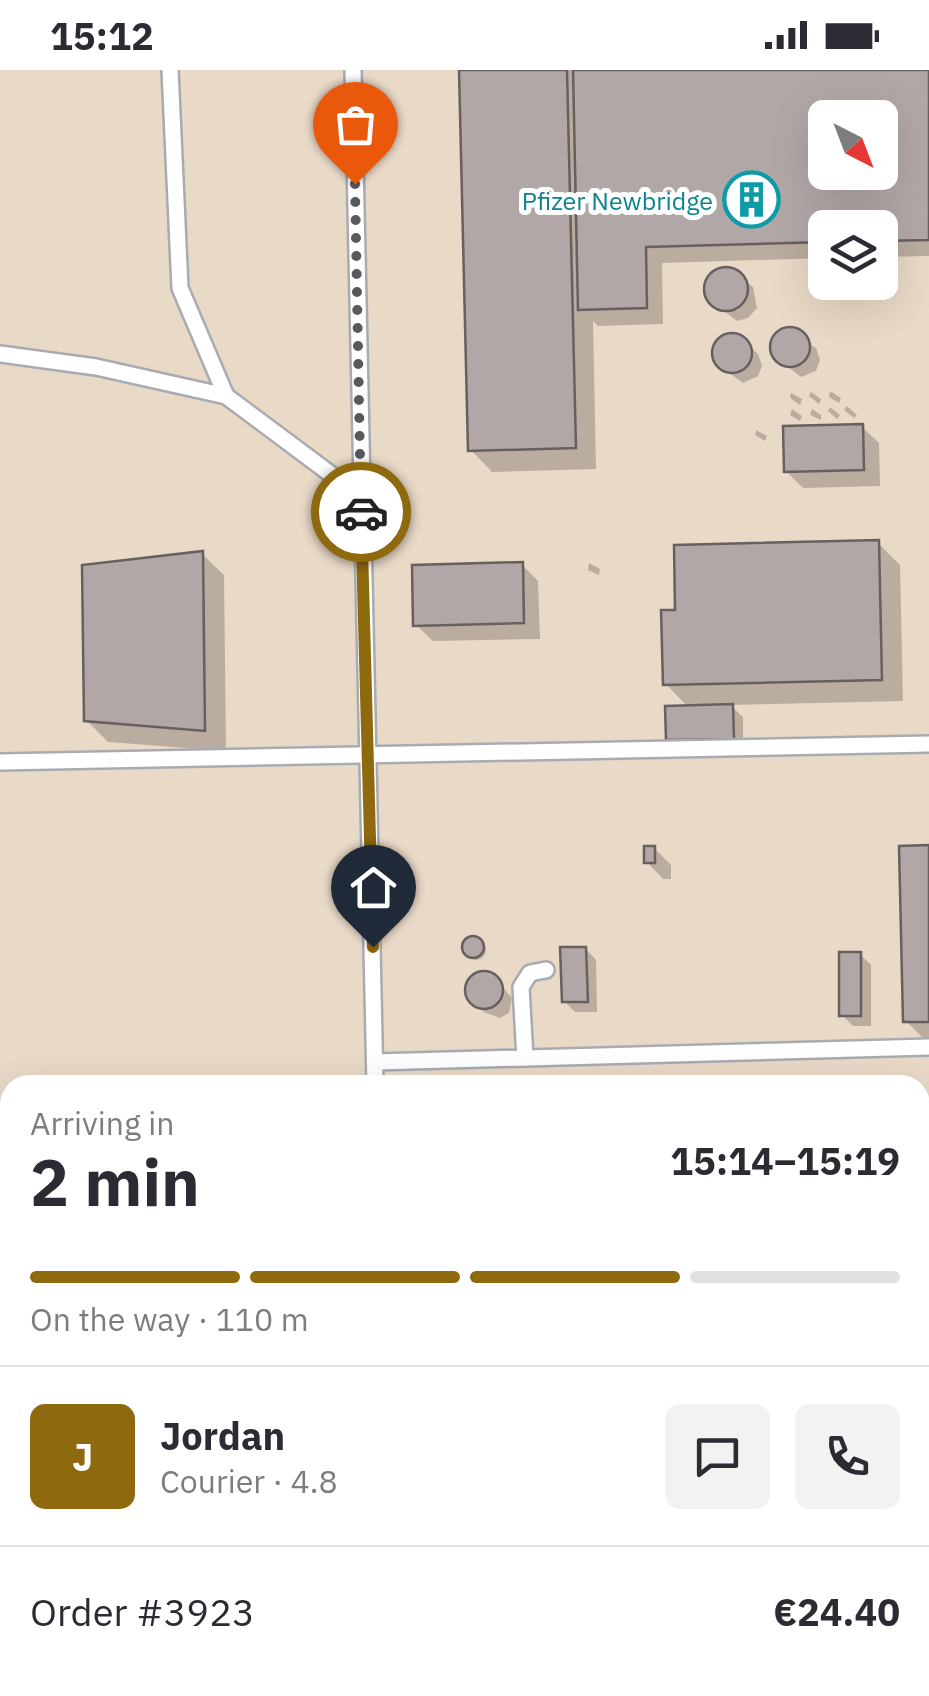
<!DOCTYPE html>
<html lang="en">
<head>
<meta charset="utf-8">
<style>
	:root { --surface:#fff; --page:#f2f2f3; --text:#2b2b33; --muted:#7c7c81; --line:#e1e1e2; --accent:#8f690e }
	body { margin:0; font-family:"IBM Plex Sans",sans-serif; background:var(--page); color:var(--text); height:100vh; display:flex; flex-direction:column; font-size:38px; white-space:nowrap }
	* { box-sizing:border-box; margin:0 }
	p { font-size:32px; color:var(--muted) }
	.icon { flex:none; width:55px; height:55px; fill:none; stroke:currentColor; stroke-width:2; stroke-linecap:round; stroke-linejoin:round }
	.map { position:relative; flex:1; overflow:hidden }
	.details { position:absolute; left:0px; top:1005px; width:930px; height:622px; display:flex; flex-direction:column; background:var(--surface); border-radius:30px 30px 0 0; box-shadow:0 10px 40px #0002 }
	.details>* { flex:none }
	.needle { width:65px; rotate:138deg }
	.tools { position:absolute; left:808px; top:30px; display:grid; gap:20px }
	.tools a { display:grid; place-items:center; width:90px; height:90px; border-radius:15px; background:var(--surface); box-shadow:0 10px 40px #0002; font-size:50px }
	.pin { position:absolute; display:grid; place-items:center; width:85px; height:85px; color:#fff; margin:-102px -42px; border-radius:50% 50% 50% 0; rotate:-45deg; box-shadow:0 0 10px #0007 }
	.pin .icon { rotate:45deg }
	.courier { position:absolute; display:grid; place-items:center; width:100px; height:100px; margin:-50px; border:8px solid #8f690e; border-radius:50%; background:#fff; color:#222; box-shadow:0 2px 12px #0007 }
	.overview em { font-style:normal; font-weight:700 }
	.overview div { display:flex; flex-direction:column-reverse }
	.overview { display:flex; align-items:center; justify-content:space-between; height:170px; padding:0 30px }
	h1 { font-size:65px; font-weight:700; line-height:75px }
	.bar { display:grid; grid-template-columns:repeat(4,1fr); gap:15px 10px; align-content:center; height:120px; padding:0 30px }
	.bar i { height:12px; border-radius:8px; background:var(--line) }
	.bar .active { background:var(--accent) }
	.bar p { grid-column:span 4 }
	.line { display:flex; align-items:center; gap:25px; padding:0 30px; border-top:2px solid var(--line) }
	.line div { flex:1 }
	.round { display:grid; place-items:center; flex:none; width:105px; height:105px; border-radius:15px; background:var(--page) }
	.status { display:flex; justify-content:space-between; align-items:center; height:70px; padding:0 50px; background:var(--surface); direction:ltr }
	.status svg { height:28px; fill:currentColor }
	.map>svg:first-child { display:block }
</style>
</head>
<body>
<div class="status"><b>15:12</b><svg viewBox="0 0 49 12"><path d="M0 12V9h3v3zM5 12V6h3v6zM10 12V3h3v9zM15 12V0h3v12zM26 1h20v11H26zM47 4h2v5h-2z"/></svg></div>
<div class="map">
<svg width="929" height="1626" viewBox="0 0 929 1626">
	<rect width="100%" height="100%" fill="#e3e5ed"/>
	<path fill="#e9d9c7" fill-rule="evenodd" d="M0,0H929V1626H0ZM825,48H880V102H825ZM825,158H880V212H825ZM10,1015H920V1618H10Z"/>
	<g fill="#0003" fill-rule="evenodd">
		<path d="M462,0H929V186L880,187V158H825V188L662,193L663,254L598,256L593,251L596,399L492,402L471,380ZM825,48H880V102H825Z"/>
		<path d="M729,199L753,217L757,238L748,248L737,251L709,229L706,217L716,201Z"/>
		<path d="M787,260L816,278L820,290L816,301L801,307L775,287L772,276L777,265Z"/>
		<path d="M736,265L758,284L762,296L758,306L743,313L721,297L714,281L718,271Z"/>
		<path d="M830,321L841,328L839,333L829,327Z"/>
		<path d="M811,322L821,329L819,334L809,326Z"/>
		<path d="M791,323L802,329L800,335L790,328Z"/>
		<path d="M847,336L857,345L854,348L844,340Z"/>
		<path d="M830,337L840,345L837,349L828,341Z"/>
		<path d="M792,339L802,346L800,351L790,345Z"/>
		<path d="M812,339L821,345V350L810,345Z"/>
		<path d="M862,357L879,373L880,416L803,418L786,401Z"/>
		<path d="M756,360L767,366L765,371L755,365Z"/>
		<path d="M878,473L900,495L903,631L730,635L743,647V679L679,680L668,669L689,638L666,614Z"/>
		<path d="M202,484L224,505L226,681L108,672L86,650Z"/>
		<path d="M589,493L600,499L599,505L588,500Z"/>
		<path d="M522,495L538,511L540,569L433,571L416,555Z"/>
		<path d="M654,778L671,795V809H663L647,792Z"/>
		<path d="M929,778V973H928L906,951Z"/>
		<circle cx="476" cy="880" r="10"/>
		<path d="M586,879L596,890L597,942H575L564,931Z"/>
		<path d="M860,884L871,895V956H853L842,945Z"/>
		<path d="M486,904L495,908L512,928L509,943L500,948L484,942L468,920L472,910Z"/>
	</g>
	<g fill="#b1a7a7" stroke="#685f5f" stroke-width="2.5" fill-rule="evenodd">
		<path d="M459,0H567L576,378L468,381Z"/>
		<path d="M573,0H929V170L880,171V158H825V172L646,177L647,238L578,240ZM825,48H880V102H825Z"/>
		<circle cx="726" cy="219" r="22"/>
		<circle cx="790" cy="277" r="20"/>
		<circle cx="732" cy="283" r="20"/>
		<path d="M863,354L864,400L784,402L783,356Z"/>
		<path d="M879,470L882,610L663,615L661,540H675L674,475Z"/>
		<path d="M203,481L205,661L84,651L82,495Z"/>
		<path d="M523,492L524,553L413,556L412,495Z"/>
		<path d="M733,634L734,669L666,670L665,636Z"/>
		<path d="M929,775V952H903L899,776Z"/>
		<rect x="644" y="776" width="11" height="17"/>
		<circle cx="473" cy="877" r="11"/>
		<path d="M560,877H586L588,932H562Z"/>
		<rect x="839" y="882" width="22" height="64"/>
		<circle cx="484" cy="920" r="19"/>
	</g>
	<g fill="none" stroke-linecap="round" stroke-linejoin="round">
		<defs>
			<g id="service">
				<path d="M170,0L180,218L226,326"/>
				<path d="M353,0L375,1015"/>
				<path d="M0,284L96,297L226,326L344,414L361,417"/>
				<path d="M0,692L929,674"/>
				<path d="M525,988L521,917L530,903L546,900"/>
				<path d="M375,992L929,977"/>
				<path d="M390,1618V1626"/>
			</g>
		</defs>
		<use href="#service" stroke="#a9abb2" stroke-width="20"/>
		<use href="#service" stroke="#fff" stroke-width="15"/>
	</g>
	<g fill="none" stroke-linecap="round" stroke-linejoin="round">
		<path stroke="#58595d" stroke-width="10" stroke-dasharray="0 18" d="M355,114L361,442"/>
		<path stroke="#8f690e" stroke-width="12" d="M361,442L373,877"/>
	</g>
	<defs>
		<symbol id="building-ring" viewBox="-11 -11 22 22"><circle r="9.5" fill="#fff" stroke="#0f9aa8" stroke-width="1.5"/><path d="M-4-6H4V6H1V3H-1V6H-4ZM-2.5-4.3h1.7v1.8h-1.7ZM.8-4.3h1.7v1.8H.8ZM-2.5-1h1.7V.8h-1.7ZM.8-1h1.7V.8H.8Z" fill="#0f9aa8"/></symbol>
	</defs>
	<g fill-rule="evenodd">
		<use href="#building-ring" x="720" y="98" width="63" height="63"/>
	</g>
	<g text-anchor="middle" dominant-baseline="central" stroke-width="10" stroke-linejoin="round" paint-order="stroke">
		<g font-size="25" fill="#0d838f" stroke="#fff" text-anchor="end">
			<text x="713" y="130">Pfizer Newbridge</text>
		</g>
	</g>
</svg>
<div class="tools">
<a><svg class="needle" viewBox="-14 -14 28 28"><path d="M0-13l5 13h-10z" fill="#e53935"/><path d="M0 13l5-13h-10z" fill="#7c7c81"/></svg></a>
<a><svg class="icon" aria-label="layers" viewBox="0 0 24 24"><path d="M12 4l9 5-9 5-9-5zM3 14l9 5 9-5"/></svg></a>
</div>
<div class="pin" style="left:355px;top:114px;background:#ea580c"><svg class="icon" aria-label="bag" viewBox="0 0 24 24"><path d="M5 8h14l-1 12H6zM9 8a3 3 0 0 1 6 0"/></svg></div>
<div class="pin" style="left:373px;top:877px;background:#1f2937"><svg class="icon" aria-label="home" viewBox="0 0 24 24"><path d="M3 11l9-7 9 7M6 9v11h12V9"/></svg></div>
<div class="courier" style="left:361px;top:442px"><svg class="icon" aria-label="car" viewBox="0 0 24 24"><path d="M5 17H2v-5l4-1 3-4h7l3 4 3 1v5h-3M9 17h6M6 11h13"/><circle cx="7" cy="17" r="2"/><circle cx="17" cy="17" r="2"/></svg></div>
<section class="details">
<div class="overview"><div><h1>2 min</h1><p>Arriving in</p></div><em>15:14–15:19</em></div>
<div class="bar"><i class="active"></i><i class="active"></i><i class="active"></i><i></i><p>On the way · 110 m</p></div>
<div class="line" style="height:180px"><b class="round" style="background:var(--accent);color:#fff">J</b><div><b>Jordan</b><p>Courier · 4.8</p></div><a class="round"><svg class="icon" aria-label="chat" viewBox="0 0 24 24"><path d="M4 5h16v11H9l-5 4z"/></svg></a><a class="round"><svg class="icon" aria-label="phone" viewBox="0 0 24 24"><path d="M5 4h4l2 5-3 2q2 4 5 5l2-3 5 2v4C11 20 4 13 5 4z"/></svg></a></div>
<div class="line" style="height:130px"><div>Order #3923</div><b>€24.40</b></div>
</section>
</div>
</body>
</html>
